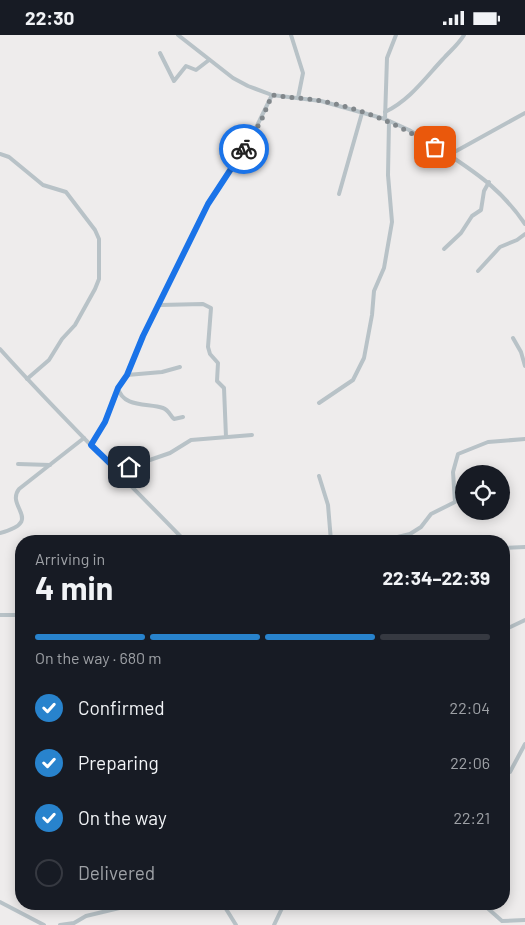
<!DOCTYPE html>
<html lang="en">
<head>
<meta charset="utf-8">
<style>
	:root { --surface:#171b24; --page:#242831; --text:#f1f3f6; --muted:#9ea1a6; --line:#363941; --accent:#2883cd }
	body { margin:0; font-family:Barlow,sans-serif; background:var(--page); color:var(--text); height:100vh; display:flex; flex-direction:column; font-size:19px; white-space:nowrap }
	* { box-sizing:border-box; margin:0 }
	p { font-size:16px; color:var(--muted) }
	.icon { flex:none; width:28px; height:28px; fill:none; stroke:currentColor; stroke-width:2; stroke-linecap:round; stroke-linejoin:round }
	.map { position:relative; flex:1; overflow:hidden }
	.sheet { position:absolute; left:15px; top:500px; width:495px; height:375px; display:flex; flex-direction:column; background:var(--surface); border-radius:20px; box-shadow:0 2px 12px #0003 }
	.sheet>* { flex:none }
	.tools { position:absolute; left:455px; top:430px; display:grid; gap:10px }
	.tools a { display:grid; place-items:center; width:55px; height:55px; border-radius:50%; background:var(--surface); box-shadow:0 2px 12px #0003; font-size:25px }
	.pin { position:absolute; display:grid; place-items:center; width:42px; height:42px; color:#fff; margin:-21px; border-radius:10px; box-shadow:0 2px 8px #0006 }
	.courier { position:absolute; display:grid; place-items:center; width:50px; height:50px; margin:-25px; border:4px solid #1a73e8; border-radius:50%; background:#fff; color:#222; box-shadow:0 1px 6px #0007 }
	.head em { font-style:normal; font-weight:700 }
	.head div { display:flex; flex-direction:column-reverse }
	.head { display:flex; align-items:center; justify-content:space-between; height:85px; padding:0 20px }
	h1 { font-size:32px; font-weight:700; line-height:38px }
	.bar { display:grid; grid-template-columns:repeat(4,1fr); gap:8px 5px; align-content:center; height:60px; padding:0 20px }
	.bar i { height:6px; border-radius:4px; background:var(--line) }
	.bar .selected { background:var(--accent) }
	.bar p { grid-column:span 4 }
	ol { padding:0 20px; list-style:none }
	li { display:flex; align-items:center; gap:15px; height:55px }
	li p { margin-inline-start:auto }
	li .icon { padding:5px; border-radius:50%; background:var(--accent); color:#fff; stroke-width:4 }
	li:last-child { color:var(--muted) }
	li i { width:28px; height:28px; border:2px solid var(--line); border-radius:50% }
	.status { display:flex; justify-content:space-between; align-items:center; height:35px; padding:0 25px; background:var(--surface); direction:ltr }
	.status svg { height:14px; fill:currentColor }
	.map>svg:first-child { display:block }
</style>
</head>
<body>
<div class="status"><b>22:30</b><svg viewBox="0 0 49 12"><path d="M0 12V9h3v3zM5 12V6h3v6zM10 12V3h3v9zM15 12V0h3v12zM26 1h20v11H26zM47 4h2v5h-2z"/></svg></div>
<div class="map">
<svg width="525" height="890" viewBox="0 0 525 890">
	<rect width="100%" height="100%" fill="#eeecec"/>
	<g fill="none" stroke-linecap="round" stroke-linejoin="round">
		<g stroke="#b8c2c7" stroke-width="4">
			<path d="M178,0L233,43L248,51L272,60L321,66L385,84L409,95L449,120L525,78"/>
			<path d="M291,0L303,38L298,63"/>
			<path d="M160,18L174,46L186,31L196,35L209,25"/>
			<path d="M385,77C410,65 425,43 443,24C451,15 458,10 464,0"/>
			<path d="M385,84L387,23L396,0"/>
			<path d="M0,119L9,122L43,150L66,157L95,195L99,204V244L95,254L75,290L62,304L49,325L27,344"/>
			<path d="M449,120C481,141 503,157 525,189"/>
			<path d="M339,159L362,78"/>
			<path d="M444,214L461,198L472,181L481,175L484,156L489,147"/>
			<path d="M478,236L500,212L517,205L525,199"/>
			<path d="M160,270L203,269L211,273L208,312L210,319L218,328L217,346L224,353L226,402"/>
			<path d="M513,303L521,317L525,331"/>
			<path d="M0,314C59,380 123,442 185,506"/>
			<path d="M127,340L162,337L180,332"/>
			<path d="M319,368L353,345L364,323L372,280L374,256L384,233L392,187L388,140L389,86"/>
			<path d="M183,382L174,384C170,381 169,375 163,373C148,368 123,373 118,353L127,340L143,301L208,169L249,107L272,60"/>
			<path d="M91,410L105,387L118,355"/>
			<path d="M18,429L50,430"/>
			<path d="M118,436L170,418L191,405L252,400"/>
			<path d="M319,441L328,470L331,506"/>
			<path d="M0,498C45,486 5,472 19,454L84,403"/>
			<path d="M381,506L410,499L421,492L431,479L455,467L453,437L458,419L488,407L525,404"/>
			<path d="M504,513L525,512"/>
			<path d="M0,580H21"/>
			<path d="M504,595L525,585"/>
			<path d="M510,737L525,709"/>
			<path d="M0,867L44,890"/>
			<path d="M223,869L236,890"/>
			<path d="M484,870L502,886L525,885"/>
			<path d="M60,890L74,888L86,881L136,869"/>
			<path d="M274,890L284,869"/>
		</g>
	</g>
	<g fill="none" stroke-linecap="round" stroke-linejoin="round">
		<path stroke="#81878b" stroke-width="5" stroke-dasharray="0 9" d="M244,114L261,86L272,60C289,63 306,63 322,66C363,74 400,90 435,112"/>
		<path stroke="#1a73e8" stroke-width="6" d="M129,432L118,436L91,410L105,387L118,353L127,340L143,301L208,169L244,114"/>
	</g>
</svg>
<div class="tools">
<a><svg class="icon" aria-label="locate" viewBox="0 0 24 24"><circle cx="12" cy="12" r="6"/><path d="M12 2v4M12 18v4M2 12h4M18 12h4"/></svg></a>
</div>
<div class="pin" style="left:435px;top:112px;background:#ea580c"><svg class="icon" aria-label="bag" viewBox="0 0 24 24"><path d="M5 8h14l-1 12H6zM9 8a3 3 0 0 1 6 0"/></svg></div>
<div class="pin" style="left:129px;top:432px;background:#1f2937"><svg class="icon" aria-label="home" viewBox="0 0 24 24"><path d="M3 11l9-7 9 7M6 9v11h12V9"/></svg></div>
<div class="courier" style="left:244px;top:114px"><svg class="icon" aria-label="bike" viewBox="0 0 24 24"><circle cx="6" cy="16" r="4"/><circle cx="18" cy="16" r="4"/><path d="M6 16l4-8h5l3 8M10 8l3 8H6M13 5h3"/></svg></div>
<section class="sheet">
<div class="head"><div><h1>4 min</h1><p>Arriving in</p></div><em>22:34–22:39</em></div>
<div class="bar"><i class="selected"></i><i class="selected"></i><i class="selected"></i><i></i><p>On the way · 680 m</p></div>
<ol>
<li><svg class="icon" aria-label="check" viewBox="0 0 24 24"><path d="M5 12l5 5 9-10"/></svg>Confirmed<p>22:04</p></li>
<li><svg class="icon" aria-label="check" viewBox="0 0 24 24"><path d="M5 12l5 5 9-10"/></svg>Preparing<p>22:06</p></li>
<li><svg class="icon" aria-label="check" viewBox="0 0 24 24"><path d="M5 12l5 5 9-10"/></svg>On the way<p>22:21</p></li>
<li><i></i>Delivered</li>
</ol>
</section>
</div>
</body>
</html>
